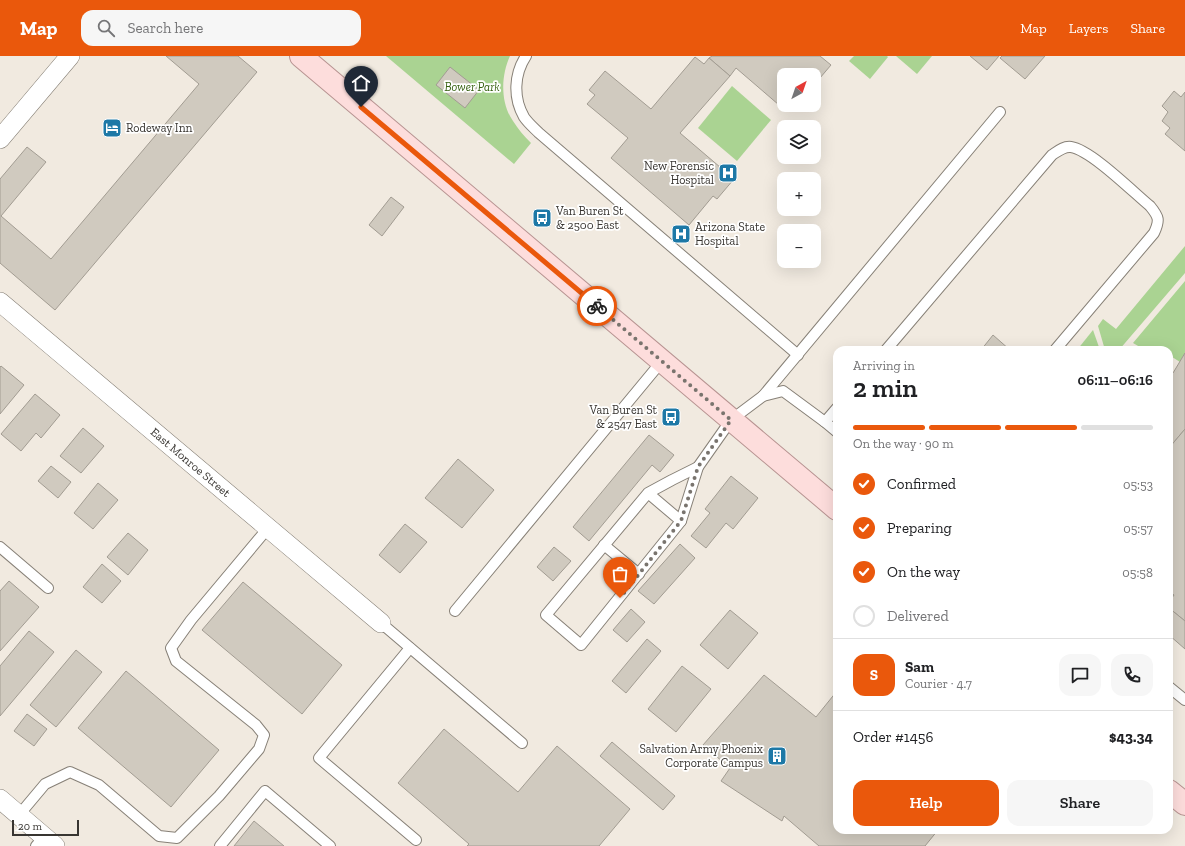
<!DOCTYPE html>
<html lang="en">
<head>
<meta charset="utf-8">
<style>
	:root { --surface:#fff; --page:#f6f6f6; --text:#202124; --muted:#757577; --line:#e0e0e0; --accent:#ea580c }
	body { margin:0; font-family:"Zilla Slab",serif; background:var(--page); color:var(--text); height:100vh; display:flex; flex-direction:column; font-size:15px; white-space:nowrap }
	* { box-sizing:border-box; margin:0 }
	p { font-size:13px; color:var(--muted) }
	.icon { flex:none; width:22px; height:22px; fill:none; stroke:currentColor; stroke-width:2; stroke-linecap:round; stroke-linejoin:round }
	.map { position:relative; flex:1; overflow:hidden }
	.panel { position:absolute; left:833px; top:290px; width:340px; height:488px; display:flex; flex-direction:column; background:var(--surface); border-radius:12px; box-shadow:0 4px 16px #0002 }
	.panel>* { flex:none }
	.needle { width:26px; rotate:40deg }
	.buttons { position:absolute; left:777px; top:12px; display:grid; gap:8px }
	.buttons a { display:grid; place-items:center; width:44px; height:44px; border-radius:8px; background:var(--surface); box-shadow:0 4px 16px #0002; font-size:20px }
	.scale { position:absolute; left:12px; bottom:10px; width:67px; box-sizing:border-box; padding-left:4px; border:2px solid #383531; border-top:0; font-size:11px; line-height:14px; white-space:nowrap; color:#383531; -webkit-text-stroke:3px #fff; paint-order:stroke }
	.pin { position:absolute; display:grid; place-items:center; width:34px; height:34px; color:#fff; margin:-41px -17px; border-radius:50% 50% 50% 0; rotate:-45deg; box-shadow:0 0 4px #0007 }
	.pin .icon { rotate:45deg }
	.courier { position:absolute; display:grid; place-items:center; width:40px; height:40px; margin:-20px; border:3px solid #ea580c; border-radius:50%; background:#fff; color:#222; box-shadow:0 1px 5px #0007 }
	.head em { font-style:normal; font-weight:600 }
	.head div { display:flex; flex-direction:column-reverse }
	.head { display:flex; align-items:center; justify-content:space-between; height:68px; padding:0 20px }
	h1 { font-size:26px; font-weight:600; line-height:30px }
	.bar { display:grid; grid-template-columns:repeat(4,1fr); gap:6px 4px; align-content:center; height:48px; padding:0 20px }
	.bar i { height:5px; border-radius:3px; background:var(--line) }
	.bar .current { background:var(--accent) }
	.bar p { grid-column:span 4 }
	.line { display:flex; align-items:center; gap:10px; padding:0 20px; border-top:1px solid var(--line) }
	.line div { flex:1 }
	.round { display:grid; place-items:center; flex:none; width:42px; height:42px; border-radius:12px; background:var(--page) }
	ol { padding:0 20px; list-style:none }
	li { display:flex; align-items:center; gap:12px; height:44px }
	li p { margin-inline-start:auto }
	li .icon { padding:4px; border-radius:50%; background:var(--accent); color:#fff; stroke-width:4 }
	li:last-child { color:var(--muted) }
	li i { width:22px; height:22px; border:2px solid var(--line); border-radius:50% }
	.cta { display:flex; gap:8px; margin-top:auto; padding:8px 20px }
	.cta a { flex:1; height:46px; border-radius:12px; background:var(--accent); color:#fff; font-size:16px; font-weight:600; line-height:46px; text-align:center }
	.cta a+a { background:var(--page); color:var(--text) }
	header { display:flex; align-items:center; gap:24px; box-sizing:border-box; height:56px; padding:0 20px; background:var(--accent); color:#fff }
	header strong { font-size:19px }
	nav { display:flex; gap:22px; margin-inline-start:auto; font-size:14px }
	.search { width:280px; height:36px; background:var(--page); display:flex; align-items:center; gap:10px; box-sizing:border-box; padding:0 14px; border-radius:12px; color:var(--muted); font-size:15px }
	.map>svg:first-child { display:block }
</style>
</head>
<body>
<header>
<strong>Map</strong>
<div class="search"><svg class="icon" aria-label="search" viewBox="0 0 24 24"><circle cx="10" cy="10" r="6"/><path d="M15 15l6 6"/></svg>Search here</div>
<nav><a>Map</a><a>Layers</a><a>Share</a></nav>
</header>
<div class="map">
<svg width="1185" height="790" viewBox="0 0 1185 790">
	<rect width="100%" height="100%" fill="#f1eae0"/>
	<g fill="#aad392">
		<path d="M386,0H510C501,19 500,47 513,65C518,73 524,80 531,87L514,108Z"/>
		<path d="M854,0H887L888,1L870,23L849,5Z"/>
		<path d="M896,0H932L917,18Z"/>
		<path d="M732,30L771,64L737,105L698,72Z"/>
		<path d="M1185,190V217L1119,294H1105L1098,270L1103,263L1116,273Z"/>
		<path d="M1185,225V297L1180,306L1169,299V294H1145L1133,287Z"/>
		<path d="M1093,274L1100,294H1077Z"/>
	</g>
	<g fill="#d0cabf" stroke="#a29c92">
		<path d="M166,0H238L257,16L55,254L0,207V123L27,91L46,106L1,160L51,203L199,28Z"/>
		<path d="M712,0H820L831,9L814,29V19H784V49H790L786,55L736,12L730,20L709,2Z"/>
		<path d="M970,0H999L987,14Z"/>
		<path d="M1002,0H1045L1025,23L1000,2Z"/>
		<path d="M695,1L704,8L709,2L730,20L680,77L734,123L717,143L713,140L689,169L611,102L628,82L587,48L595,39L589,34L605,15L651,53Z"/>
		<path d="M450,11L479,34L465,52L436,29Z"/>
		<path d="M1174,35L1181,41L1185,36V95L1165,78L1170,72L1162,65L1168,56L1162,50Z"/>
		<path d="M391,141L404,151L382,180L369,169Z"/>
		<path d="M993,279L1010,294H981Z"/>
		<path d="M1185,297V373L1169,392V315L1173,317Z"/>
		<path d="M1,310L24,329L0,358V311Z"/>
		<path d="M35,338L60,359L41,382L36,377L21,395L1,378Z"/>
		<path d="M83,372L104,390L81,417L60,400Z"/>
		<path d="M1185,373V565L1169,552V545L1174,539L1169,535V392Z"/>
		<path d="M649,379L674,399L660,416L652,409L589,485L573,471Z"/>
		<path d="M458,403L494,434L462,472L425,442Z"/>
		<path d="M51,410L71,426L58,442L38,425Z"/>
		<path d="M731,420L758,442L733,473L726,467L706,492L691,480L710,457L705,453Z"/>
		<path d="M98,427L118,444L93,473L74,457Z"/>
		<path d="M405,468L427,486L400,517L379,499Z"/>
		<path d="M128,477L148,494L128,519L107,501Z"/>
		<path d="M680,488L695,502L654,548L638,535Z"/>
		<path d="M554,491L571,505L553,525L537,511Z"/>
		<path d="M102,508L121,525L102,547L83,531Z"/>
		<path d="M9,525L39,551L0,595V535Z"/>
		<path d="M243,526L342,609L302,658L202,574Z"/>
		<path d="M1169,535L1174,539L1169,545Z"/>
		<path d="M1169,552L1185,565V593L1169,579Z"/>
		<path d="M631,553L645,566L627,586L613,574Z"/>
		<path d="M730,554L758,577L728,613L700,589Z"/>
		<path d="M29,575L54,596L0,660V610Z"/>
		<path d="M647,583L661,595L626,637L612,625Z"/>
		<path d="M76,594L102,616L56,671L30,649Z"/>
		<path d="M682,610L711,633L676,676L648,653Z"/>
		<path d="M126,615L219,694L171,751L78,672Z"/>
		<path d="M764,619L816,661L837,635V774H938L925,790H819L784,760L782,765L721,725L730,712L703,689Z"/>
		<path d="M27,658L47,673L34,690L14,675Z"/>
		<path d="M444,673L518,736L557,690L630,753L599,790H467L469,788L398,727Z"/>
		<path d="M612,686L675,740L663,754L600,700Z"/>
		<path d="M254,765L284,790H234Z"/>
	</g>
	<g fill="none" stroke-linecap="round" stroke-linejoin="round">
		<defs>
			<g id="service">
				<path d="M526,0C514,18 513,42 524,61C528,67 534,72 539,77L798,299"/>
				<path d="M886,294L1052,99C1058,95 1064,90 1071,91C1091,94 1133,136 1150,150C1159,161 1160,164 1154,177L1055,294"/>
				<path d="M763,340L1000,56"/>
				<path d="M837,352L825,366L837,376"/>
				<path d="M648,437L681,465L581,589L546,559L648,437L672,424L698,411"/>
				<path d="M681,465L698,411L731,364L763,340L783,335L825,366"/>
				<path d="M604,489L639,518"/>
				<path d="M0,491L48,532"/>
				<path d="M455,555L662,305"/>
				<path d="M381,567L522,687"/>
				<path d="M410,592L319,702L416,784"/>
				<path d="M1169,631L1185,644"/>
				<path d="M19,759L45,728L70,716L99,729L159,780L177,782L219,740L259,693L264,679L256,669L176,605L171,592L191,564L268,472"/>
				<path d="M36,790L44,781"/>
				<path d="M220,790L265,735L330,790"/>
			</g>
			<g id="minor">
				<path d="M0,83L70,0"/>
				<path id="s1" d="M0,246L381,567"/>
				<path d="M0,743L55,790"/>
			</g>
			<g id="primary">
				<path d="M301,0L837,453"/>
				<path d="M1169,735L1185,748"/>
			</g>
		</defs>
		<use href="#service" stroke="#878077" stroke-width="12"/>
		<use href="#minor" stroke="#878077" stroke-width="20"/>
		<use href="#primary" stroke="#b79391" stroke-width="24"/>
		<use href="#service" stroke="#fff" stroke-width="10"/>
		<use href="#minor" stroke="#fff" stroke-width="19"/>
		<use href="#primary" stroke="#fddddc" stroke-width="22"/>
	</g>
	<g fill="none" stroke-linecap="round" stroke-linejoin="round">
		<path stroke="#79746e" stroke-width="4" stroke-dasharray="0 7.2" d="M597,250L731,364L698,411L681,465L620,542"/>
		<path stroke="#ea580c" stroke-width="5" d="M361,51L597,250"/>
	</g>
	<defs>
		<symbol id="hotel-square" viewBox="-11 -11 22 22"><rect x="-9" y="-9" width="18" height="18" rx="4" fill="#1d78a6" stroke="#fff"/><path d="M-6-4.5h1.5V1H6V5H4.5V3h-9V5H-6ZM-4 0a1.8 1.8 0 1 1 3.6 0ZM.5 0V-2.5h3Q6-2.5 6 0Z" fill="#fff"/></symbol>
		<symbol id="hospital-square" viewBox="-11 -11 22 22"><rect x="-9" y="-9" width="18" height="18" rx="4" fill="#1d78a6" stroke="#fff"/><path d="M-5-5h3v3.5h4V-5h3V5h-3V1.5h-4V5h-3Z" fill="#fff"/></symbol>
		<symbol id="bus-square" viewBox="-11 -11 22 22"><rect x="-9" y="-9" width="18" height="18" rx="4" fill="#1d78a6" stroke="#fff"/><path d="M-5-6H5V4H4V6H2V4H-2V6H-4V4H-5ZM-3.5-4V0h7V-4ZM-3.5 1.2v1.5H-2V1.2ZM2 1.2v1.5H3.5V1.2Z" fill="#fff"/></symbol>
		<symbol id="building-square" viewBox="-11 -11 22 22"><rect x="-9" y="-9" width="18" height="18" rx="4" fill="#1d78a6" stroke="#fff"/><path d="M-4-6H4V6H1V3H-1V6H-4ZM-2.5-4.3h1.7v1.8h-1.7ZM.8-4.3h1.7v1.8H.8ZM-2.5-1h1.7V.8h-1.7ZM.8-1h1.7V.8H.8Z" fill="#fff"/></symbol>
	</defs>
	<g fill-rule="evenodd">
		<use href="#hotel-square" x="101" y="61" width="22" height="22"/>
		<use href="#hospital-square" x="717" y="106" width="22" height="22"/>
		<use href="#bus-square" x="531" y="151" width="22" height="22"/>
		<use href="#hospital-square" x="670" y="167" width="22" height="22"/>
		<use href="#bus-square" x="660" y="350" width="22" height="22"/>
		<use href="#building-square" x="766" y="689" width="22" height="22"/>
	</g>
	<g text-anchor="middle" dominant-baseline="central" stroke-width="3.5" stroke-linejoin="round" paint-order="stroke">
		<g font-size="12" font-style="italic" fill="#335e0d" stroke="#fff">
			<text x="472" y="31">Bower Park</text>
		</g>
		<g font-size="12" fill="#383531" stroke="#fff" text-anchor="start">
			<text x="126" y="72">Rodeway Inn</text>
			<text x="714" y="110" text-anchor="end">New Forensic<tspan x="714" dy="14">Hospital</tspan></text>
			<text x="556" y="155">Van Buren St<tspan x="556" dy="14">&amp; 2500 East</tspan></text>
			<text x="695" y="171">Arizona State<tspan x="695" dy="14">Hospital</tspan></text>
			<text x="657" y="354" text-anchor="end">Van Buren St<tspan x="657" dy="14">&amp; 2547 East</tspan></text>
			<text x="763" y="693" text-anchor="end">Salvation Army Phoenix<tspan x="763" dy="14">Corporate Campus</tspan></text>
		</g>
		<g font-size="12" fill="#383531" stroke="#fff">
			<text stroke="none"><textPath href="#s1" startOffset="249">East Monroe Street</textPath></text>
		</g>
	</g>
</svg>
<div class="buttons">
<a><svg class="needle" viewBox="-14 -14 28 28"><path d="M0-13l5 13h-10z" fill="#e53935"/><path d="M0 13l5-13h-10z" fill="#757577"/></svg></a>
<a><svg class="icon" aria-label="layers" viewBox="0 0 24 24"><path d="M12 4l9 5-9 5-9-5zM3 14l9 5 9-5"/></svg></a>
<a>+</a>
<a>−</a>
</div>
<div class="scale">20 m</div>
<div class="pin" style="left:620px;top:542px;background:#ea580c"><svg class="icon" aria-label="bag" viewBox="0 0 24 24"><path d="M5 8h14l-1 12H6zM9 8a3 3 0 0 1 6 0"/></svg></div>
<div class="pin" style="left:361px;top:51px;background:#1f2937"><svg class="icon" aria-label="home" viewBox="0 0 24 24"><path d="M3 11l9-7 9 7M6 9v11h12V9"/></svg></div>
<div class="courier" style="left:597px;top:250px"><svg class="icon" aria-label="bike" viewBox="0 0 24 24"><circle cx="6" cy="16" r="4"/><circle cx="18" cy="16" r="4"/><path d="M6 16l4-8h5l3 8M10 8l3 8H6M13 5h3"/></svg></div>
<section class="panel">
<div class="head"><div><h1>2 min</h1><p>Arriving in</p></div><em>06:11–06:16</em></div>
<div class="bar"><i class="current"></i><i class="current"></i><i class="current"></i><i></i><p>On the way · 90 m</p></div>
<ol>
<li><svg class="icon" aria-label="check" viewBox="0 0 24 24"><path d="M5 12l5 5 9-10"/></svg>Confirmed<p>05:53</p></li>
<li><svg class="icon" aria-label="check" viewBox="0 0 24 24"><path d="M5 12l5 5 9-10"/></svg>Preparing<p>05:57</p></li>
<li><svg class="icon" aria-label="check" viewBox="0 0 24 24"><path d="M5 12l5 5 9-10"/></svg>On the way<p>05:58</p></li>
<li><i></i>Delivered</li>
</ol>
<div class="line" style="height:72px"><b class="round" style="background:var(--accent);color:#fff">S</b><div><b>Sam</b><p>Courier · 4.7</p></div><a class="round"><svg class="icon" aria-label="chat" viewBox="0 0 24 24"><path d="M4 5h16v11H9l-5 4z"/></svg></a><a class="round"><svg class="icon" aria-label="phone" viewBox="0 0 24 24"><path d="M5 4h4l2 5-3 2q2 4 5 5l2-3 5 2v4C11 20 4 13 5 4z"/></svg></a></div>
<div class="line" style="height:52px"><div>Order #1456</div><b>$43.34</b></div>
<div class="cta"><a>Help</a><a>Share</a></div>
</section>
</div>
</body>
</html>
